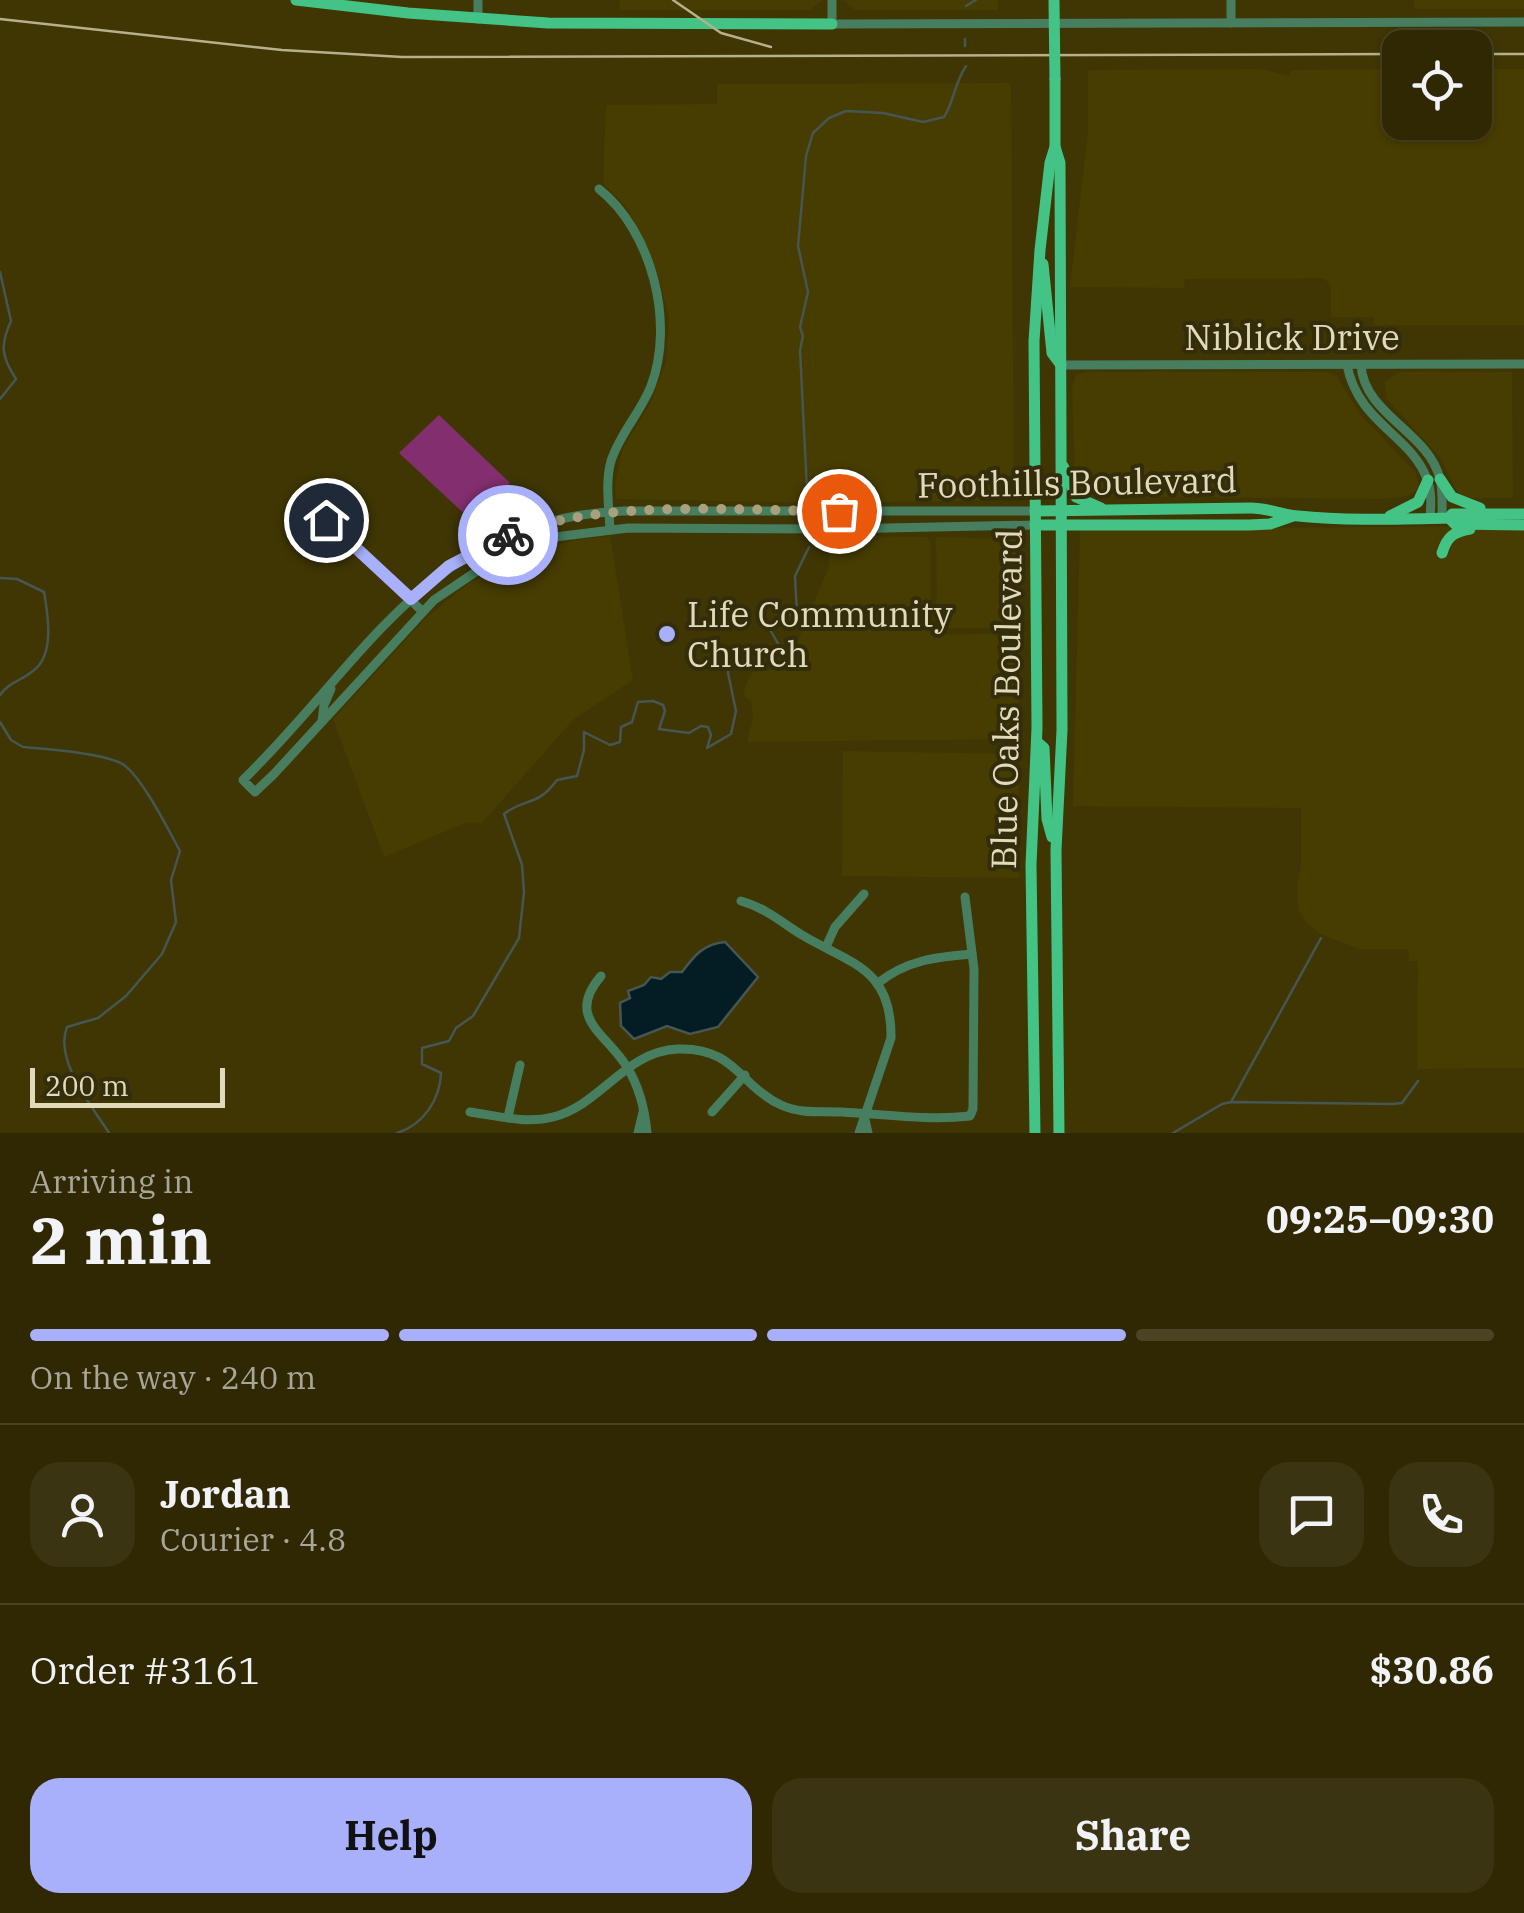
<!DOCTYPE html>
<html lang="en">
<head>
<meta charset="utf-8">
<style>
	:root { --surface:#2f2803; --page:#3b3412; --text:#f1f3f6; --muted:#a7a69a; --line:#4a4425; --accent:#a8b0fc }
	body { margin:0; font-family:"IBM Plex Serif",serif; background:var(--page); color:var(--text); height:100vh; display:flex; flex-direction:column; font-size:38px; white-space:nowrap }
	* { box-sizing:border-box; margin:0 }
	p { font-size:32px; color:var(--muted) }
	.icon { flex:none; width:55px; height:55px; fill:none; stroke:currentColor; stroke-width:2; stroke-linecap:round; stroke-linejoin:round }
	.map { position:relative; height:1133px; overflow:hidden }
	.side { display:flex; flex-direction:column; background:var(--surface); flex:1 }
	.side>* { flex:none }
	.fabs { position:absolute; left:1382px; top:30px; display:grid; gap:20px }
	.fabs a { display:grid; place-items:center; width:110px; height:110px; border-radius:20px; background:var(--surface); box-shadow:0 2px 8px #0004,0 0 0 2px var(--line); font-size:50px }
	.scale { position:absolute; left:30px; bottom:25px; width:195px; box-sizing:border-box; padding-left:10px; border:5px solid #e1dbbc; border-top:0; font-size:28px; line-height:35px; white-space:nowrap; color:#e1dbbc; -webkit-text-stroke:8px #332d0c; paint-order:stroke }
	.pin { position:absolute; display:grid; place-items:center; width:85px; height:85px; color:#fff; margin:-42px; border:5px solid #fff; border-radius:50%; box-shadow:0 2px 10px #0007 }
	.courier { position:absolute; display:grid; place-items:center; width:100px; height:100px; margin:-50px; border:8px solid #a8b0fc; border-radius:50%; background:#fff; color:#222; box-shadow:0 2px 12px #0007 }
	.head em { font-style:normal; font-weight:700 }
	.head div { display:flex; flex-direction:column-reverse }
	.head { display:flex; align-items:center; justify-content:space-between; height:170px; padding:0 30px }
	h1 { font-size:65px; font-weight:700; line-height:75px }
	.bar { display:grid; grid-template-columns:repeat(4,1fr); gap:15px 10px; align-content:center; height:120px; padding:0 30px }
	.bar i { height:12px; border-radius:8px; background:var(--line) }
	.bar .current { background:var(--accent) }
	.bar p { grid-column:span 4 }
	.line { display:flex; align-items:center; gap:25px; padding:0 30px; border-top:2px solid var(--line) }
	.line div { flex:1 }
	.round { display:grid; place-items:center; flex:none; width:105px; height:105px; border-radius:30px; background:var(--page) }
	.button { display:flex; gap:20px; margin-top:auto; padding:20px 30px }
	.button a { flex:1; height:115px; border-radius:30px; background:var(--accent); color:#111; font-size:40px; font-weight:700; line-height:115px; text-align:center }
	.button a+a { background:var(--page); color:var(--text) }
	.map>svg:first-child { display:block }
</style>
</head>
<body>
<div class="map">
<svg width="1524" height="1133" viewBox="0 0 1524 1133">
	<rect width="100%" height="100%" fill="#3f3604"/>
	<g fill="#473d01">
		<path d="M619,0H823L810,10H620Z"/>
		<path d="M843,0H998V10H855Z"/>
		<rect x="1414" y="0" width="110" height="9"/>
		<path d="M1261,69L1289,76L1292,70L1400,69V122H1475V69H1524V325H1374L1373,317H1331V285L1323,278L1185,279L1184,288L1070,287L1088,131V70Z"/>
		<path d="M1011,83L1014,500L823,503L616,499L615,484L622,450L650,404L666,362L669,318L657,271L636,226L627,208L603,183L606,105L717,104V84Z"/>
		<path d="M1085,372H1326L1336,375L1360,414L1415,472L1420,488L1408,496L1382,499L1088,496L1081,492L1075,477L1072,387L1076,375Z"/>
		<path d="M1399,372H1512L1513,498H1469L1458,494L1440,457L1386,398L1385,382Z"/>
		<path d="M1524,526V1068L1417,1069L1418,961H1409L1408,949H1360L1320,934L1307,923L1298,910L1297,887L1301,866V808L1073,806L1080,529Z"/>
		<path d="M610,536L633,680L574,719L482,823L468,822L384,857L333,719L427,617L469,583L534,551L576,540Z"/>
		<path d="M822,536L926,537L931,542L930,635L1022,633L1016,739L747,742L753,718L751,701L745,697L744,689L752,672L779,669L791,657L829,567L828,545Z"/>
		<path d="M936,537L1015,539L1016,628H937Z"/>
		<path d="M843,751L1018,754L1019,878L842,876Z"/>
	</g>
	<path fill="#832f6f" d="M439,415L510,483L470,519L399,453Z"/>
	<path fill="#041d24" stroke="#465652" stroke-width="2.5" d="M725,942L758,977L718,1027L690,1034L667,1026L634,1039L621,1026L620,1003L630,998L628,991L644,985L651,977L661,979L670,972H682C694,956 703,944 725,942Z"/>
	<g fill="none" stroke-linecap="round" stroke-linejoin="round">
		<g stroke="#465652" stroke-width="2.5">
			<path d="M966,6L976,0"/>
			<path d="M965,39V46"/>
			<path d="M0,272L11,321C0,345 1,356 16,379L0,399"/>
			<path d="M807,490L800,350L803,336L800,327L808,292L798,246L806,156L813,133L829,118L846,111L883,113L923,122L944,117C955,99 954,84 966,66"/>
			<path d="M0,578L17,579L44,592C48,615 55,655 33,671C21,681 9,682 0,695"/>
			<path d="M0,722L11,740L23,747C45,749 107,753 124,765C143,779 168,829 180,851L171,880L176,922L162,954L126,996L98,1018L67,1027C54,1060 91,1105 109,1133"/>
			<path d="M1231,1102L1321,938"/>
			<path d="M397,1133C423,1125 440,1100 441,1073L422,1064V1048L449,1041L456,1028L473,1016L519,938L524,892L522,865L504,814C526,797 536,808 557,780L577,776L584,750V732L610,745L620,742L621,727L632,722L638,702L653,701L663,705L665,711L659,729L689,733L701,726L708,727L711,735L707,748L731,734L736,711L728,673L730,653L740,651L755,658L779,652L780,647L765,621L764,609L769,605L789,611L792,617L797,615L795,576L809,547"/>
			<path d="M1173,1133L1222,1104L1231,1102L1392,1104L1402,1103L1418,1081"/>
		</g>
		<g stroke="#467e5f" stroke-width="9">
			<path d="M478,0V19"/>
			<path d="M832,0V24L1524,22"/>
			<path d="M1231,0V23"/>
			<path d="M599,189C652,231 675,323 651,386C641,412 620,433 611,461C605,482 609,507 610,530"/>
			<path d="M1061,365L1524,364"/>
			<path d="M1347,365C1358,423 1411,435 1427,479C1432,492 1431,505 1430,518"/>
			<path d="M1361,365C1364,415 1429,432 1440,479C1443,492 1442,506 1442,518"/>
			<path d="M309,504L422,611"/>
			<path d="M1035,511H624C429,519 367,659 243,780L255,792L274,774L434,600L480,569L547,538L628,528L840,529L1035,525"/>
			<path d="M322,721L324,705L331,689"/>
			<path d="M741,901C766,908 781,922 802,935C851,964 892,968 891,1038L859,1133"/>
			<path d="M826,947L835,927L864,894"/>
			<path d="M601,976C565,1018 606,1033 627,1067C640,1088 645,1110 647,1133"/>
			<path d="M878,983C907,960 936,957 972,954"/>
			<path d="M470,1112C498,1116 526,1124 553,1117C601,1105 625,1051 678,1049C735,1047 740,1086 781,1105C801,1114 820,1111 841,1112C884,1114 927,1121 970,1116L973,1109L974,969L965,897"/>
			<path d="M712,1112L745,1075"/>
			<path d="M864,1115L868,1133"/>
			<path d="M508,1117L520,1065"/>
			<path d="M638,1133L643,1112"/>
		</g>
		<g stroke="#43c486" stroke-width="11">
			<path d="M296,0L408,13L548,23L832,24"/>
			<path d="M1055,79V147L1060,163L1062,730L1056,850L1059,1133"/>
			<path d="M1043,264L1052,353L1061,365"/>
			<path d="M1063,466L1076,497L1101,508"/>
			<path d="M1440,479L1452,497L1480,508"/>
			<path d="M1035,511L1251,508C1268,508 1282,515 1298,516C1347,521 1399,519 1449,518L1452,514H1524"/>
			<path d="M1390,516L1418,502L1428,480"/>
			<path d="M1449,518L1455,524L1524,525"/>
			<path d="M1035,525H1249L1270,524L1293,516"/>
			<path d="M1442,553C1447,537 1453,532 1470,529"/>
			<path d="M1037,742L1044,748L1047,819L1052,837"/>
			<path d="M1035,1133L1031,865L1037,728L1034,341L1040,250L1050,163L1055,147"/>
		</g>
		<g stroke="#b7b08c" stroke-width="2.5">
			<path d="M673,0L721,33L771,47"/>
			<path d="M0,19L282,50L402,57L1400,54"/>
			<path d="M1475,54H1524"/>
		</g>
		<path stroke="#43c486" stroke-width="11" d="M1054,1L1055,79"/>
	</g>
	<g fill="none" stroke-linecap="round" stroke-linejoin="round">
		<path stroke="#a8a17c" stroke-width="10" stroke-dasharray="0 18" d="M508,535C609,498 732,511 839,511"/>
		<path stroke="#a8b0fc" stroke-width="12" d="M326,520L411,599L449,566L508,535"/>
	</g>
	<circle fill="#a8b0fc" stroke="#332d0c" stroke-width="4" cx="667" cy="634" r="10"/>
	<g text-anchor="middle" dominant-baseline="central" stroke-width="8" stroke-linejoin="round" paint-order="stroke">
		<g font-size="35" fill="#e1dbbc" stroke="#332d0c">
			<text x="1292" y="337">Niblick Drive</text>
			<text transform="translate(1077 482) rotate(-1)">Foothills Boulevard</text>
			<text transform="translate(1006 699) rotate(-89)">Blue Oaks Boulevard</text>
		</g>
		<g font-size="35" fill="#e1dbbc" stroke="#332d0c" text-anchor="start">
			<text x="687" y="614">Life Community<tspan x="687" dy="40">Church</tspan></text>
		</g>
	</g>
</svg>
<div class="fabs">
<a><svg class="icon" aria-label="locate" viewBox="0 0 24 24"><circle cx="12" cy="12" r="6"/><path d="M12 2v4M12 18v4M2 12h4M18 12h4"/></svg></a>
</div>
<div class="scale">200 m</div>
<div class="pin" style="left:839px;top:511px;background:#ea580c"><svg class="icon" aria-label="bag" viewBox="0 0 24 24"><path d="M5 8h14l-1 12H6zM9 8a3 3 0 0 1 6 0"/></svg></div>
<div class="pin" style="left:326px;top:520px;background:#1f2937"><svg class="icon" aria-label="home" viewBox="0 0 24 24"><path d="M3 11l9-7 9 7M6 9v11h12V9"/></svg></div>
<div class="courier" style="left:508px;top:535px"><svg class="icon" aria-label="bike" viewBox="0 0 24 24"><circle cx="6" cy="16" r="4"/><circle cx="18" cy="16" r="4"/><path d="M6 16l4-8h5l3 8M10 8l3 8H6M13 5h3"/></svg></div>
</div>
<section class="side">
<div class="head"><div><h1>2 min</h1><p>Arriving in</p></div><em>09:25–09:30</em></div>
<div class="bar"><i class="current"></i><i class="current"></i><i class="current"></i><i></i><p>On the way · 240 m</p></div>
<div class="line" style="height:180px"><a class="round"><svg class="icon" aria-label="person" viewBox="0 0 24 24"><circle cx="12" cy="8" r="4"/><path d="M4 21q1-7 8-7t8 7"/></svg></a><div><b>Jordan</b><p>Courier · 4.8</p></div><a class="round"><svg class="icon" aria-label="chat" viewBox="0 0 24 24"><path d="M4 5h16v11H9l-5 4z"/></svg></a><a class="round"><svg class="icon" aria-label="phone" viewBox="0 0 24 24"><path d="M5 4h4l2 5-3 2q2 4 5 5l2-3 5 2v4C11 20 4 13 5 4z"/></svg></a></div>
<div class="line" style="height:130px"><div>Order #3161</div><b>$30.86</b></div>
<div class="button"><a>Help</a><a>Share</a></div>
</section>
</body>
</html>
